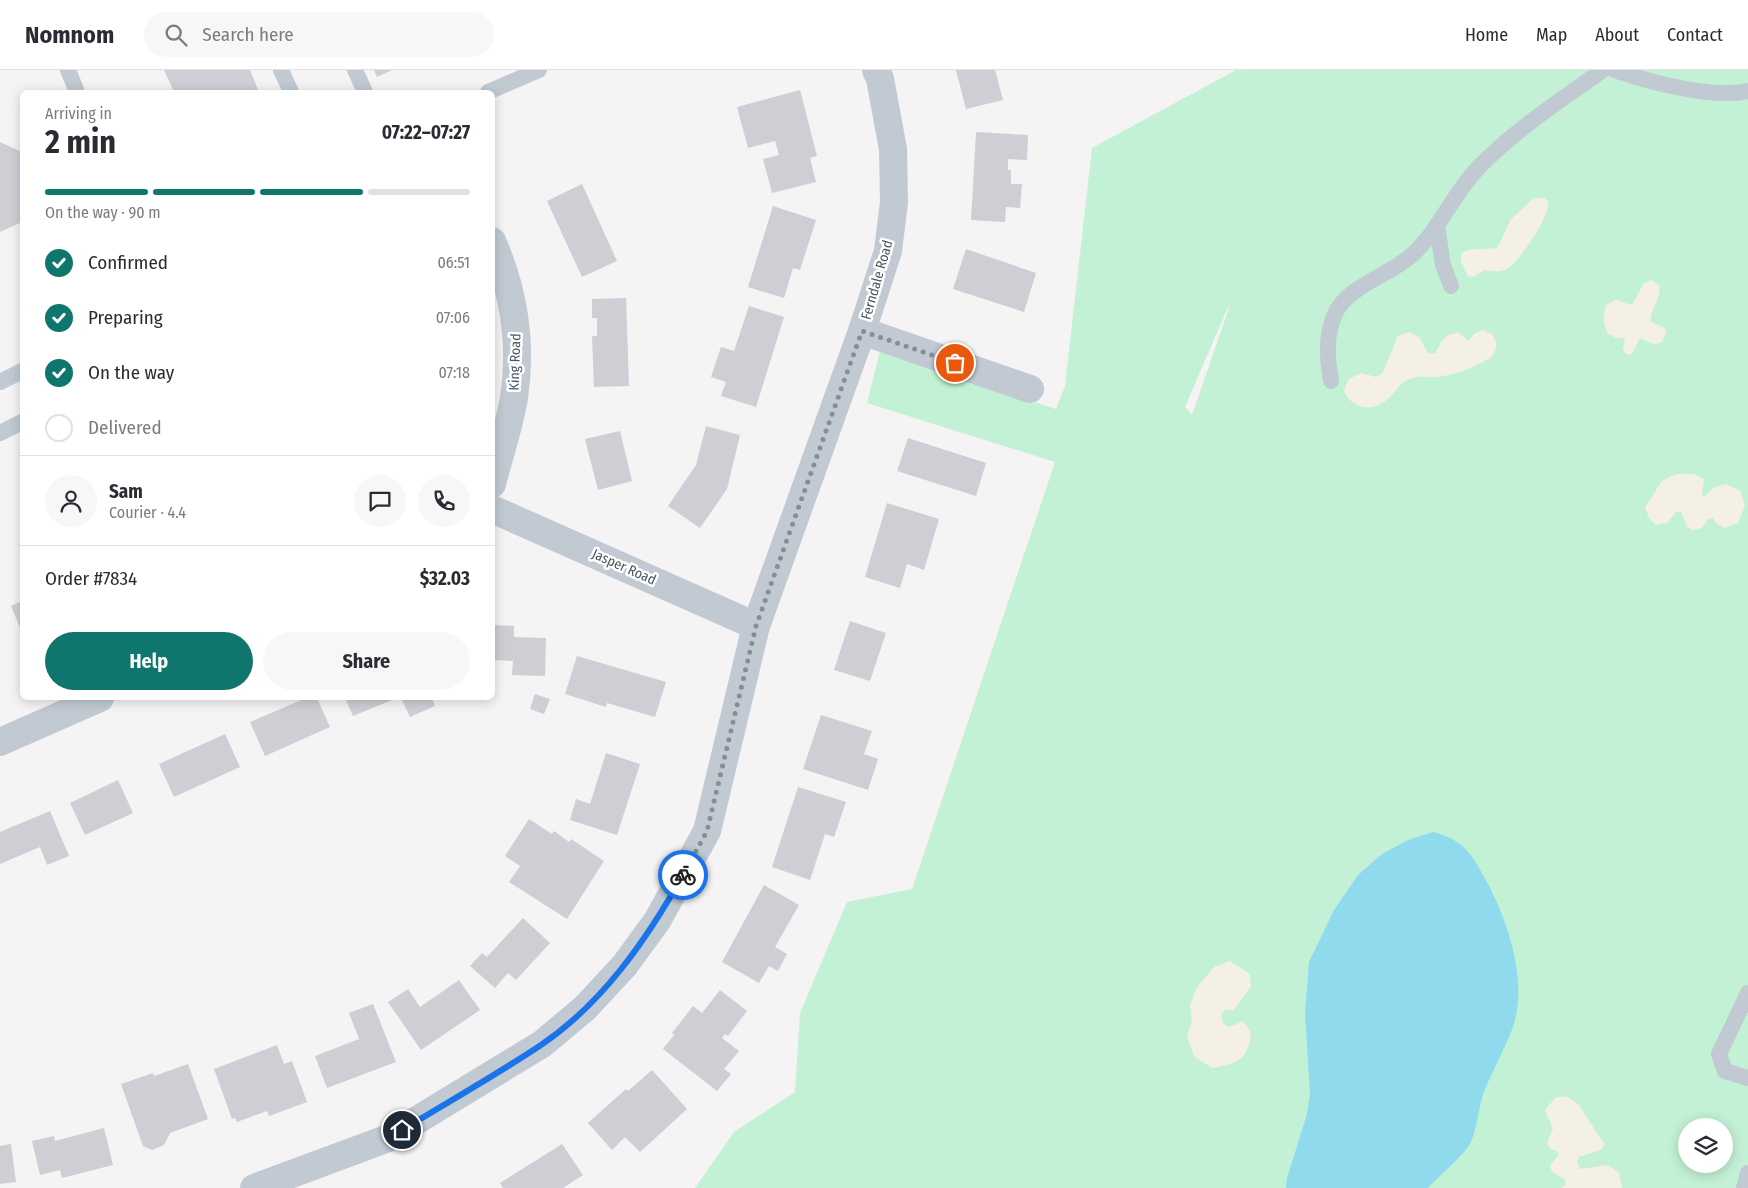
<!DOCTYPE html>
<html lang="en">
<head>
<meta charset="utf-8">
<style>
	:root { --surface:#fff; --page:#f7f7f7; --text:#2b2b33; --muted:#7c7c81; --line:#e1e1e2; --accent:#0f766e }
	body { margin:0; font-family:"Fira Sans Condensed",sans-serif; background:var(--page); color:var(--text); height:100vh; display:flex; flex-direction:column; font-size:19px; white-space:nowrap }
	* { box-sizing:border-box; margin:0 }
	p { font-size:16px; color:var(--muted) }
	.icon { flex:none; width:28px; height:28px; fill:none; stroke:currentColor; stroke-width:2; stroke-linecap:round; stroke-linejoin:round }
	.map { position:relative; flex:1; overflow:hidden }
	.drawer { position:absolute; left:20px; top:20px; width:475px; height:610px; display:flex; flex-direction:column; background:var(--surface); border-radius:8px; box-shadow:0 2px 12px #0003 }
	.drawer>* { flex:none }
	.buttons { position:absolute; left:1678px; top:1048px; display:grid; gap:10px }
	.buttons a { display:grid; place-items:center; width:55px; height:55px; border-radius:50%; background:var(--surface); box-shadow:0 2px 12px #0003; font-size:25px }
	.pin { position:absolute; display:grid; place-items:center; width:42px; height:42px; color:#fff; margin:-21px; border:2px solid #fff; border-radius:50%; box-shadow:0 1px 5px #0007 }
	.courier { position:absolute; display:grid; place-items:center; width:50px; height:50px; margin:-25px; border:4px solid #1a73e8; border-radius:50%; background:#fff; color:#222; box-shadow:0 1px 6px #0007 }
	.summary em { font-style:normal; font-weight:700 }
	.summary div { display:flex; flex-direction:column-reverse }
	.summary { display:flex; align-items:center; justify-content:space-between; height:85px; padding:0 25px }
	h1 { font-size:32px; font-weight:700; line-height:38px }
	.bar { display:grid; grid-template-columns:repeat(4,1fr); gap:8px 5px; align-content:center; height:60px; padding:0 25px }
	.bar i { height:6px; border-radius:4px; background:var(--line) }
	.bar .selected { background:var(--accent) }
	.bar p { grid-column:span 4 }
	.line { display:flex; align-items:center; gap:12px; padding:0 25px; border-top:1px solid var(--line) }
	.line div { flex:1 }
	.round { display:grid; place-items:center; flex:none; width:52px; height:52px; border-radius:26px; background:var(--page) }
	ol { padding:0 25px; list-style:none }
	li { display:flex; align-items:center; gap:15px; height:55px }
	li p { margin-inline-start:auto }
	li .icon { padding:5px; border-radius:50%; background:var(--accent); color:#fff; stroke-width:4 }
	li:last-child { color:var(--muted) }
	li i { width:28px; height:28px; border:2px solid var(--line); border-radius:50% }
	.primary-button { display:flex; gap:10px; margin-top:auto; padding:10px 25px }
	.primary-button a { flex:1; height:58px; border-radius:30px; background:var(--accent); color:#fff; font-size:20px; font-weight:700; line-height:58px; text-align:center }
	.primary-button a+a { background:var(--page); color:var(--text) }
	header { display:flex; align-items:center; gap:30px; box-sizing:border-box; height:70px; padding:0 25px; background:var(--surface); border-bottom:1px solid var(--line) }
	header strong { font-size:24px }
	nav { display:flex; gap:28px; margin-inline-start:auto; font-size:18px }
	.search { width:350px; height:45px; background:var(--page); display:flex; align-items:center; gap:12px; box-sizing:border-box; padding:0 18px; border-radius:28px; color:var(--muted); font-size:19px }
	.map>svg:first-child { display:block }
</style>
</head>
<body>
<header>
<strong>Nomnom</strong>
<div class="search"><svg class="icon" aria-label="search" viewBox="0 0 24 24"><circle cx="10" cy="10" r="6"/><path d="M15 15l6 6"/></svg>Search here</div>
<nav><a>Home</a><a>Map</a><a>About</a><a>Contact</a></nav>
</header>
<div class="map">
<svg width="1748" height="1118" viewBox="0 0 1748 1118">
	<rect width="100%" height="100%" fill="#f5f3f3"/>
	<path fill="#c3f1d5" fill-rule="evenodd" d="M1236,0H1748V1118H695L734,1062L795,1022L800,943L847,832L912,819L1055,392L867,333L880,281L1056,339L1065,316L1092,78ZM1228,237L1229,238L1192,345L1185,337ZM1686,1056H1724V1094H1686Z"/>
	<g fill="#f5f0e5">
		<path d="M1534,128H1544L1548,131C1550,147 1523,185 1511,196C1503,203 1494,202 1484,200L1474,207L1468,206L1461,192V183C1472,177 1485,180 1497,178L1511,149Z"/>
		<path d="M1652,210L1659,215C1662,231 1649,239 1651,252L1665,258L1666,263L1661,273L1653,274L1640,268L1632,284H1626L1623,279L1625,268H1616L1608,264C1603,254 1603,246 1606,235L1616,230L1632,235L1644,213Z"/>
		<path d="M1483,260L1492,264L1497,274C1496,277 1495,282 1493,285C1486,294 1448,307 1436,307C1430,308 1423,305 1417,307C1396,312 1398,322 1384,332C1369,343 1350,337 1344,320L1349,309L1361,303L1376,307L1382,304L1398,266L1409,262L1419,267L1428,283L1435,284C1441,272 1445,263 1459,263L1469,271L1475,263Z"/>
		<path d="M1676,404H1694L1704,409L1702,425L1704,427L1714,417L1726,414L1740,421L1745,435L1738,453L1725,458L1718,455L1713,448L1708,449L1702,458L1692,460L1687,457L1681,441L1676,442L1667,453L1656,455L1649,448L1645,437L1662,411Z"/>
		<path d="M1230,891L1250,904L1251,916L1234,940H1225L1221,945L1223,953L1229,957L1243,951L1251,962C1248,990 1239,993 1212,998L1194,986L1187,967L1192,950L1190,935L1197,917L1214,897Z"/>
		<path d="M1566,1026L1578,1034L1605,1075L1601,1080L1579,1087L1577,1092L1580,1099L1608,1095L1619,1103L1622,1118H1562L1566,1114L1564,1109L1552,1102L1550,1095L1559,1085L1557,1081L1549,1078L1547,1073L1553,1059L1545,1040L1555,1028Z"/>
	</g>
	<path fill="#90daee" d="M1433,762C1465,770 1473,786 1488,814C1509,854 1528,912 1513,957C1505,978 1494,998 1485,1019C1478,1036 1478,1058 1470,1074C1463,1086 1438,1107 1428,1118H1286L1287,1108L1307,1044L1310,1024L1305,943L1309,892L1334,840L1358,805L1382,784L1408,770Z"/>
	<g fill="#cdcfd5">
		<path d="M164,0H250L259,22H174Z"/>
		<path d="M374,0H392L377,7Z"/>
		<path d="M956,0H995L1003,30L966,39Z"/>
		<path d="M800,20L817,86L810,88L816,112L772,123L763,89L779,85L775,71L748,78L737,37Z"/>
		<path d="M976,62L1028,65L1027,90L1008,89V100H1011V114H1022L1020,138L1006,137L1005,152L971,150Z"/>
		<path d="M0,72L22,82V152L0,162Z"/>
		<path d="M582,114L617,191L582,207L547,131Z"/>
		<path d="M773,136L816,150L800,200L793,198L784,228L748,217Z"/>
		<path d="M966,179L1036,203L1024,242L953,219Z"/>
		<path d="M626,228L629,316L594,317L592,266H597V248H592V229Z"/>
		<path d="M749,236L784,247L756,337L721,326L726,312L711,307L721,277L734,281Z"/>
		<path d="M706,356L740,365L727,419L700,458L668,436L696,395Z"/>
		<path d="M620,361L632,411L598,420L585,369Z"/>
		<path d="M908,368L986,393L976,426L897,401Z"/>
		<path d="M887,433L939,449L924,500L907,494L900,518L865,507Z"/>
		<path d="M22,531V562L11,536Z"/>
		<path d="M850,551L886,563L870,611L834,600Z"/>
		<path d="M492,555L514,556V567L546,568L545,606L512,605L513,591L492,590Z"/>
		<path d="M577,586L666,612L655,647L607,633L606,637L565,624Z"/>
		<path d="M535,624L550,629L544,644L530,639Z"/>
		<path d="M306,628H317L330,657L265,686L250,652Z"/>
		<path d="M345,628H397L353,646Z"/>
		<path d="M401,628H432L435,636L410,647Z"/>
		<path d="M821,645L872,661L864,684L878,689L868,720L803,699Z"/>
		<path d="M225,664L240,697L174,727L159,694Z"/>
		<path d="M606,683L640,694L617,765L570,750L576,729L590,734Z"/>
		<path d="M118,710L133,743L85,765L70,733Z"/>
		<path d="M798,717L846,732L834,767L825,764L810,810L772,797Z"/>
		<path d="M50,741L69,786L47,795L40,777L0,794V762Z"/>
		<path d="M529,749L552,764L554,761L569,772L571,769L604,791L567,849L509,812L520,796L505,786Z"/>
		<path d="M764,815L799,835L775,877L787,884L778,901L769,896L759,913L722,892Z"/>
		<path d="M523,848L550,873L516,910L508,903L495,918L470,896L482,883L487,887Z"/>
		<path d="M459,910L480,940L421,980L388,932L408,919L420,937Z"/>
		<path d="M720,920L747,941L728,966L725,964L722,968L739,981L724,999L731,1004L717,1021L663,979L674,965L672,963L693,936L702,943Z"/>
		<path d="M373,934L396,992L327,1018L315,986L359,969L349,943Z"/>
		<path d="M277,975L284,994L292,991L307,1032L269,1046L267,1041L237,1052L235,1048L232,1049L214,999Z"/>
		<path d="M188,994L208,1049L170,1063L164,1075L152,1080L143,1076L121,1014L153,1003L154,1006Z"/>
		<path d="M652,1000L687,1039L640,1082L625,1067L612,1080L588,1053L626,1019L628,1021Z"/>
		<path d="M104,1058L113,1095L62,1108L60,1100L40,1105L32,1071L54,1066L55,1071Z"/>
		<path d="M11,1074L16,1112L0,1114V1076Z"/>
		<path d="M562,1074L583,1105L563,1118H503L500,1113Z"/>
	</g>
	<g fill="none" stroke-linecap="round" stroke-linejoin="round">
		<g stroke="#c1cad2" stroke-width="16">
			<path d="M68,0L77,22"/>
			<path d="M281,0L291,22"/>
			<path d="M355,0L365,22"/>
			<path d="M1614,0C1649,12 1712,29 1748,21"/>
			<path d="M488,22L539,0"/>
			<path d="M1437,155L1443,195L1451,216"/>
			<path d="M1331,311C1327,287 1325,262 1337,240C1351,215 1392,204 1413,184C1440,159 1454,122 1480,96C1516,59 1561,30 1603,0"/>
			<path d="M0,312L22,301"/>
			<path d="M0,363L22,352"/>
			<path d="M1748,923L1719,984L1725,1001L1748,1008"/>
			<path d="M1744,1118L1748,1103"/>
		</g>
		<g stroke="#c1cad2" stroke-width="28">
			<path d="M492,171C514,221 522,274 514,328C509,357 499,386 492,414"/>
			<path d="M862,261L1030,319"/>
			<path d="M492,439L756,556"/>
			<path d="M0,672L100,628"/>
			<path d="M254,1118L386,1069L542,974L585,938L624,896L657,851L707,761L756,556L862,261L888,181L894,132L893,79L880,9L876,0"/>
		</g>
	</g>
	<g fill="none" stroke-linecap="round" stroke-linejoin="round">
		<path stroke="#868d94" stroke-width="5" stroke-dasharray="0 9" d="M683,805L707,761L756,556L862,261L955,293"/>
		<path stroke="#1a73e8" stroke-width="6" d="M402,1060C448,1032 496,1005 541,975C603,933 647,869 683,805"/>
	</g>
	<g text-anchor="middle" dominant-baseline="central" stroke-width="5" stroke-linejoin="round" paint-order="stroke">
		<g font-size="14" fill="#4a5661" stroke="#fff">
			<text transform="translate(877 210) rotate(-74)">Ferndale Road</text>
			<text transform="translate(515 292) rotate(-88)">King Road</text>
			<text transform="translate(624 497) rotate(24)">Jasper Road</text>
		</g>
	</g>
</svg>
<div class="buttons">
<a><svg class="icon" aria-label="layers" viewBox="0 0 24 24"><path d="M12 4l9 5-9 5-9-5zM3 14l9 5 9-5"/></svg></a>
</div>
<div class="pin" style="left:955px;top:293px;background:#ea580c"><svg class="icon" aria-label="bag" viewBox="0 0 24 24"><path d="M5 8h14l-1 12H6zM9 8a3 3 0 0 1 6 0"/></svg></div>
<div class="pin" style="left:402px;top:1060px;background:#1f2937"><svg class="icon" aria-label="home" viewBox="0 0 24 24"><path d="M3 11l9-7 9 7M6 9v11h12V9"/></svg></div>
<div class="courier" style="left:683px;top:805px"><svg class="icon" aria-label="bike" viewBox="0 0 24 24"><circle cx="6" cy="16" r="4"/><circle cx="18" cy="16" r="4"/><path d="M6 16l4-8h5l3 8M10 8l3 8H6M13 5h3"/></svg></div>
<section class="drawer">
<div class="summary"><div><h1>2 min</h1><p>Arriving in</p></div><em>07:22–07:27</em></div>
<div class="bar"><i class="selected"></i><i class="selected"></i><i class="selected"></i><i></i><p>On the way · 90 m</p></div>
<ol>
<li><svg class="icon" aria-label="check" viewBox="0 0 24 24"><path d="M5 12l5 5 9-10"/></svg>Confirmed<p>06:51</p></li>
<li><svg class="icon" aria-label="check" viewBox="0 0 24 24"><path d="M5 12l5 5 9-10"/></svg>Preparing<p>07:06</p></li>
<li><svg class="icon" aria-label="check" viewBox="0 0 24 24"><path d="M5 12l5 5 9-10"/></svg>On the way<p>07:18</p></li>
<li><i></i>Delivered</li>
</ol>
<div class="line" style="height:90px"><a class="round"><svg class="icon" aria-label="person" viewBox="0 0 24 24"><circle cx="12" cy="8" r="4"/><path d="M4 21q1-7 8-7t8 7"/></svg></a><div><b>Sam</b><p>Courier · 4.4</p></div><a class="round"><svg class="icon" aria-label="chat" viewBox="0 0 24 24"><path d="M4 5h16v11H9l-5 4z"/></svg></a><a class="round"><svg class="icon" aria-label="phone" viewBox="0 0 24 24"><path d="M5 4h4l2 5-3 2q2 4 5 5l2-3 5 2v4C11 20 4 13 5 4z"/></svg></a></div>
<div class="line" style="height:65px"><div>Order #7834</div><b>$32.03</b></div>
<div class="primary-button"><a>Help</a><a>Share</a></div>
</section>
</div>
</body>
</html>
